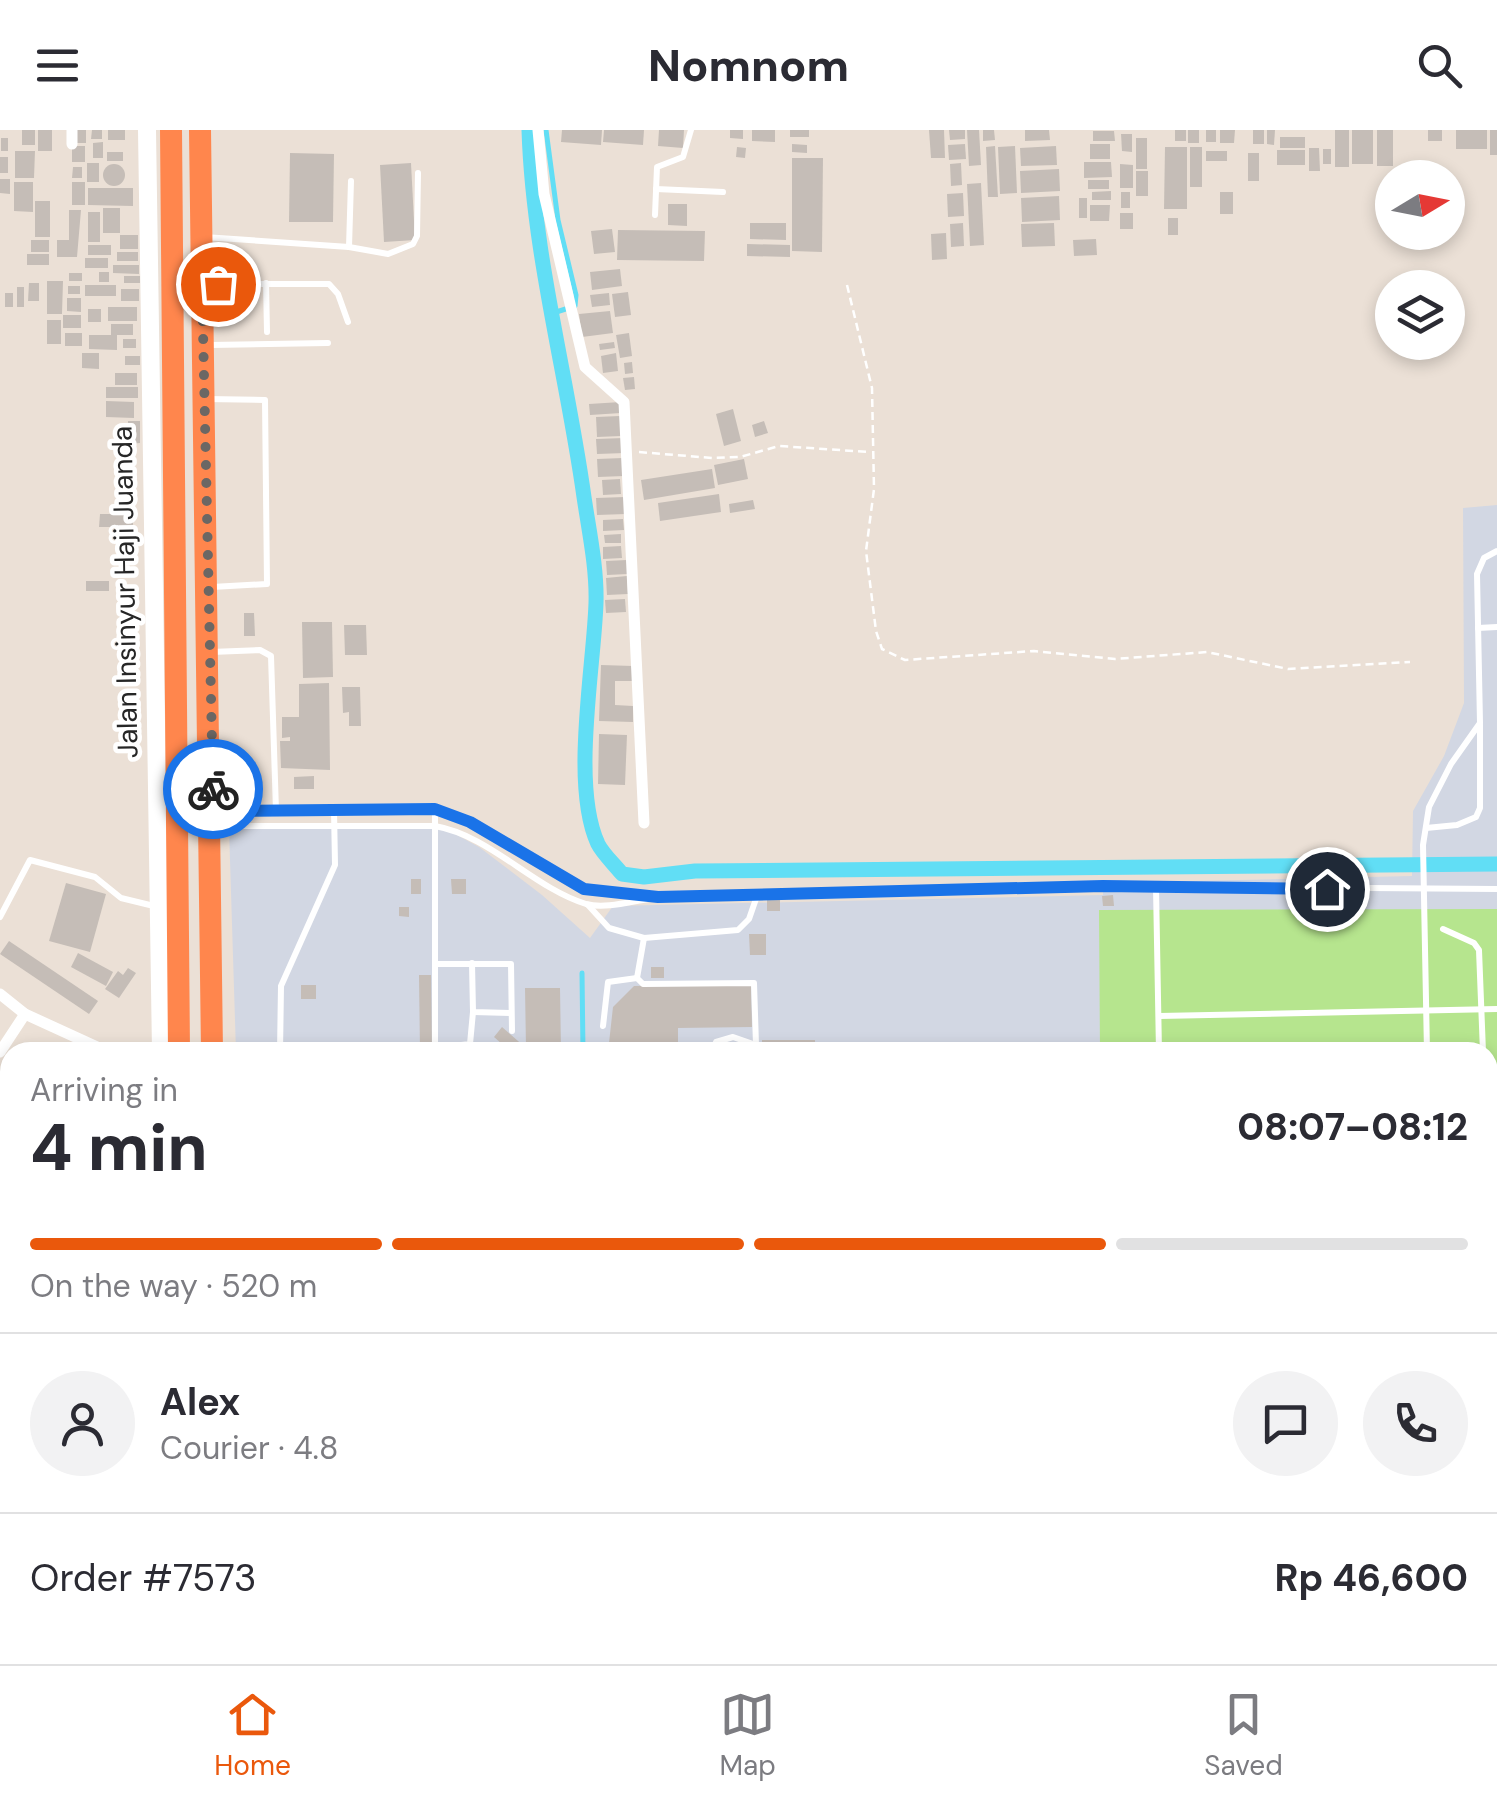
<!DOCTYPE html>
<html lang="en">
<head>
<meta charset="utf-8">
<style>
	:root { --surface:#fff; --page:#f2f2f3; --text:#2b2b33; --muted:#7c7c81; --line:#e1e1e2; --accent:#ea580c }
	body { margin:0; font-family:"DM Sans",sans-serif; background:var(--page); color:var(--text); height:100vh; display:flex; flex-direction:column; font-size:38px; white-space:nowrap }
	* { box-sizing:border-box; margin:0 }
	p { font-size:32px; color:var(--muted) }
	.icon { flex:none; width:55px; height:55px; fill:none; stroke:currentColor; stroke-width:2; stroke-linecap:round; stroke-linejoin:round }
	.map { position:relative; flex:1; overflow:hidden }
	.sheet { position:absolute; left:0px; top:912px; width:1498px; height:622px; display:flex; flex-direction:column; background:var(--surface); border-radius:30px 30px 0 0; box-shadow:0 5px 15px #0003 }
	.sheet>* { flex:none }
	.needle { width:65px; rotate:80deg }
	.buttons { position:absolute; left:1375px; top:30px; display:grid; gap:20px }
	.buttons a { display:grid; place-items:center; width:90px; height:90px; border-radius:50%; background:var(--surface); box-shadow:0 5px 15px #0003; font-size:50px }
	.pin { position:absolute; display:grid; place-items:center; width:85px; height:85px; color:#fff; margin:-42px; border:5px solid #fff; border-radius:50%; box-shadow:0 2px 10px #0007 }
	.courier { position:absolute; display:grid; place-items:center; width:100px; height:100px; margin:-50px; border:8px solid #1a73e8; border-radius:50%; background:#fff; color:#222; box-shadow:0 2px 12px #0007 }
	.headline em { font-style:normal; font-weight:800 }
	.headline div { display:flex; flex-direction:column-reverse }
	.headline { display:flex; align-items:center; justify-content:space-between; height:170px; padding:0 30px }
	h1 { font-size:65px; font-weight:800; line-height:75px }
	.bar { display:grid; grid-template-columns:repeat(4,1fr); gap:15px 10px; align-content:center; height:120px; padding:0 30px }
	.bar i { height:12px; border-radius:8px; background:var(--line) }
	.bar .current { background:var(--accent) }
	.bar p { grid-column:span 4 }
	.line { display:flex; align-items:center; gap:25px; padding:0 30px; border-top:2px solid var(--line) }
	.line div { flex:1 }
	.round { display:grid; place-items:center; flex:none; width:105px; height:105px; border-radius:52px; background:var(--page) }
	header { display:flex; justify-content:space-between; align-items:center; height:130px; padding:0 30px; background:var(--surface); font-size:45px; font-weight:800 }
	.dock { display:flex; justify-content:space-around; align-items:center; height:140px; border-top:2px solid var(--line); background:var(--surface); font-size:28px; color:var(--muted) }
	.dock a { display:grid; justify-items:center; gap:5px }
	.dock .current { color:var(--accent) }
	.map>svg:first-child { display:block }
</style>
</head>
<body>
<header><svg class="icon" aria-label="menu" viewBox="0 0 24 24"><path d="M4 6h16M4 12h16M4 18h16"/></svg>Nomnom<svg class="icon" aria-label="search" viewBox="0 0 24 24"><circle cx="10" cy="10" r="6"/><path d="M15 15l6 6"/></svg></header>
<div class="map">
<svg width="1497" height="1534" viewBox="0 0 1497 1534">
	<rect width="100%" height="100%" fill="#ebe0d6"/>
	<path fill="#d2d7e3" d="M1497,375V1534H235V1525H1488V922H236L229,698L446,699L479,717L542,765L590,808L613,776L1103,765V753L1412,746L1413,681L1444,626L1464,573L1463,378Z"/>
	<g fill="#b6e58e">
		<path d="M1497,779V1534H1105V1525H1488V922H1100L1099,780Z"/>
		<path d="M564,1525H1006V1534H545L563,1533Z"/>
	</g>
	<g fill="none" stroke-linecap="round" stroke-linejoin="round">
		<g stroke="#61def5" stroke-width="5">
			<path d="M546,0L558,90L576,165L575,176L550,184"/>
			<path d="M582,843L583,922"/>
		</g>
		<path stroke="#61def5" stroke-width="15" d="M529,0C533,125 567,244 584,367C589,401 597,438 596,473C594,537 571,656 598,714C603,724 615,735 622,744L644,747L695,741L1497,734"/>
		<path stroke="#c2c0c4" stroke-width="40" d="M1058,1525L1059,1534"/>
	</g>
	<g fill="#c5bdb7">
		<rect x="22" y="0" width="13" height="15"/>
		<rect x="38" y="0" width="14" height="21"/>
		<rect x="77" y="0" width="9" height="13"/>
		<path d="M92,0H102V9H91Z"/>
		<rect x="108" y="0" width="17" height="10"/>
		<path d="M562,0H602L601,15L561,12Z"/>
		<path d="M604,0H644L643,15L603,12Z"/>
		<path d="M659,0H684L683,18L658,16Z"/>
		<path d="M730,0H743V9L730,8Z"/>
		<path d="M752,0H775V12L752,11Z"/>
		<rect x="790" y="0" width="19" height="7"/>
		<path d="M929,0H944L945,28H931Z"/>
		<path d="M949,0H965V9L950,10Z"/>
		<path d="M967,0H979L981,35L969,36Z"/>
		<path d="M983,0H994L995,10L983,11Z"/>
		<path d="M1025,0H1049L1050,10L1025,11Z"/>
		<rect x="1175" y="0" width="11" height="11"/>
		<rect x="1188" y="0" width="11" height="13"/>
		<rect x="1206" y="0" width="10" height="12"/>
		<path d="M1220,0H1235L1234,13H1220Z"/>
		<rect x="1253" y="0" width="11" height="14"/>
		<path d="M1267,0H1275L1274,15L1267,14Z"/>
		<rect x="1335" y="0" width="14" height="37"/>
		<rect x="1352" y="0" width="21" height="34"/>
		<rect x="1377" y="0" width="16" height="36"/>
		<rect x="1428" y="0" width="14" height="11"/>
		<rect x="1456" y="0" width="31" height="19"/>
		<rect x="1490" y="0" width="7" height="25"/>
		<path d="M1093,1H1114L1115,11H1093Z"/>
		<path d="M1121,4H1132V22L1122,21Z"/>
		<rect x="1280" y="7" width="25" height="11"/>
		<rect x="1" y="8" width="7" height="13"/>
		<rect x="1136" y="8" width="11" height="31"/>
		<path d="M103,12V28H93V13Z"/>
		<path d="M792,14L807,15V23L792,22Z"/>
		<path d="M965,14L966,29L949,30L948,15Z"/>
		<rect x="1090" y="14" width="20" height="15"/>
		<rect x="72" y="16" width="13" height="16"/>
		<path d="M995,16L998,67H988L986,17Z"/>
		<path d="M1015,16L1017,63L1000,64L998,17Z"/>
		<path d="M1056,16L1057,35L1021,36L1020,18Z"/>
		<path d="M737,17L746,18L745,28L736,27Z"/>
		<path d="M1165,17H1187V79H1164Z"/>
		<rect x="1190" y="17" width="12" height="40"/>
		<path d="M1309,18H1319L1320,41H1309Z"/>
		<rect x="1323" y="19" width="8" height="15"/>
		<rect x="1277" y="20" width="28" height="15"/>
		<path d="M15,21H35L34,48H15Z"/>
		<rect x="1206" y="21" width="21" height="10"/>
		<rect x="107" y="22" width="16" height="9"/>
		<path d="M290,23L334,24L333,92H289Z"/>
		<rect x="1248" y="23" width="11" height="28"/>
		<rect x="0" y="27" width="8" height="16"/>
		<path d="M792,28H823L822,122L792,121Z"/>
		<path d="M1084,32H1111L1112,47L1084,48Z"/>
		<rect x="87" y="33" width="12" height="19"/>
		<path d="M411,33L415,110L384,112L380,35Z"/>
		<path d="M961,33L962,55L951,56L950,34Z"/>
		<circle cx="114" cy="45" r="11"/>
		<path d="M1120,34L1133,35V58H1120Z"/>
		<path d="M73,37H82V48H72Z"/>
		<path d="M1059,39L1060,61L1021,63L1020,41Z"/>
		<rect x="1136" y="41" width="12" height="25"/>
		<path d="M0,49H10V64L0,63Z"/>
		<rect x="1088" y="50" width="21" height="9"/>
		<path d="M14,52H33V82L14,81Z"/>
		<rect x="72" y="52" width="13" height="23"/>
		<path d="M981,53L984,115L970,116L967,54Z"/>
		<path d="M88,58H133V76L88,75Z"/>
		<path d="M1111,61V70H1092V62Z"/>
		<rect x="1121" y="62" width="9" height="16"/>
		<rect x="1220" y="62" width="13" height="22"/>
		<path d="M963,63L964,86L948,87L947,64Z"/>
		<path d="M1059,66L1060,90L1022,92L1021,68Z"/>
		<rect x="1079" y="68" width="8" height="20"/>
		<rect x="35" y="71" width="15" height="36"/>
		<path d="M668,74H687V96L668,95Z"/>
		<path d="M1090,75H1110L1109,91H1090Z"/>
		<rect x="103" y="78" width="17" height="25"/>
		<path d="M69,80H81L77,127H57V110H69Z"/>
		<rect x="88" y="82" width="12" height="30"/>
		<rect x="1120" y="83" width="13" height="16"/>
		<rect x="1168" y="88" width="10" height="17"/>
		<path d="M750,93H786V110L750,109Z"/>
		<path d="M963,93L964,116L951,117L950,94Z"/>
		<path d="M1054,93L1055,116L1022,117L1021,94Z"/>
		<path d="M612,99L615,122L594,124L591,101Z"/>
		<path d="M618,100L705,101L704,131L617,130Z"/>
		<path d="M946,103L947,129L932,130L931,104Z"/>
		<rect x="120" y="105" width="18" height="14"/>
		<path d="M1096,109L1097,125L1074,126L1073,110Z"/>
		<rect x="31" y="110" width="18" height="12"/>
		<path d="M747,114L790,115V127L747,126Z"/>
		<rect x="88" y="115" width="23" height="10"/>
		<rect x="117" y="122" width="21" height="9"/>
		<rect x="27" y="124" width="22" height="11"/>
		<rect x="85" y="128" width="23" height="10"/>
		<path d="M113,135H139V144L113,143Z"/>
		<path d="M620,139L622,156L592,160L590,142Z"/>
		<rect x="99" y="142" width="10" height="10"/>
		<rect x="69" y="143" width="13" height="8"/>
		<rect x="124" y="146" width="16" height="7"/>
		<path d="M47,151H63L62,184H47Z"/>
		<path d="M29,153H39V171H28Z"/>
		<rect x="85" y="155" width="31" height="11"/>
		<rect x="68" y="156" width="12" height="8"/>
		<rect x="17" y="157" width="7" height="20"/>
		<rect x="121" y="159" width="18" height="12"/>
		<path d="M628,162L631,185L615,187L612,164Z"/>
		<rect x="5" y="163" width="8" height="14"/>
		<path d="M609,163L610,175L592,177L590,165Z"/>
		<path d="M67,168H81V182L67,181Z"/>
		<rect x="108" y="177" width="29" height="14"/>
		<rect x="88" y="179" width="13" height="13"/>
		<path d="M610,181L613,203L582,207L579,184Z"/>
		<rect x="63" y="185" width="18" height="13"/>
		<rect x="47" y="190" width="14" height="24"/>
		<path d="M111,194H133V205H117V220L89,219V205H111Z"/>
		<rect x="65" y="203" width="17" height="13"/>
		<path d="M629,203L632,226L620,228L616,205Z"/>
		<rect x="123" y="209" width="13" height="9"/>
		<path d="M614,212L615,218L600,220L599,214Z"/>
		<path d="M82,223H99V239L82,238Z"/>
		<path d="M616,223L618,241L603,243L601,226Z"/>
		<rect x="125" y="226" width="15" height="9"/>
		<path d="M632,232L633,243L625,244L624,233Z"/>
		<rect x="115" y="243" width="22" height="12"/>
		<path d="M634,247L635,259L625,260L623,248Z"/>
		<rect x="106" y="257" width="32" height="11"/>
		<path d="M106,271L134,272V288L106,287Z"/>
		<path d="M621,272V283L590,285L589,274Z"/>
		<path d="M733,279L741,311L724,316L716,284Z"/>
		<path d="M620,286L621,306L597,307L596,287Z"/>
		<path d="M128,291H140V313L128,314Z"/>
		<path d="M764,291L768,303L755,307L752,295Z"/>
		<path d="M624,308L625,323L597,324L596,309Z"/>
		<path d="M623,328L624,346L598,347L597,329Z"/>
		<path d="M744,329L748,349L718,355L714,335Z"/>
		<path d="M712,339L715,358L644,370L641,350Z"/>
		<path d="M620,349L621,364L603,365L602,350Z"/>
		<path d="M719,364L721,382L660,391L658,373Z"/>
		<path d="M625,367L626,384L597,385L596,368Z"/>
		<path d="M753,370L755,379L730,383L729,374Z"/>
		<path d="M100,384H133V397H99Z"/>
		<path d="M623,389L624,400L603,401V390Z"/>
		<path d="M621,404V413H605L604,405Z"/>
		<path d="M621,416L622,428L603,429V417Z"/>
		<path d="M627,430L628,444L607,445L606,431Z"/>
		<path d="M627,446L628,464L607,465L606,448Z"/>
		<rect x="86" y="451" width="23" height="10"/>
		<path d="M625,469L626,482L606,483L605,470Z"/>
		<path d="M244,483H254L255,506H244Z"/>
		<path d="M302,492H332L333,547L303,548Z"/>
		<path d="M344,495H366L367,525H345Z"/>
		<path d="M601,535L633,536L632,551H615V575L633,576V592L599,591Z"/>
		<path d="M329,553L330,640L281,638L280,611H290V607L282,608V587H299V554Z"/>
		<path d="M342,557H360L361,596H349V582L343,583Z"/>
		<path d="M599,604L627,605L625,655L598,654Z"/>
		<path d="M314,646V659H294V647Z"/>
		<rect x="411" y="749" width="10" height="15"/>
		<path d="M451,749H466V764H452Z"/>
		<path d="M66,753L106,764L90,822L49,811Z"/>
		<path d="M1113,765L1114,776H1103L1102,766Z"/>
		<rect x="767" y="769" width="13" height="12"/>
		<path d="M399,777H409V787L399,786Z"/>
		<path d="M749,804H766V825H750Z"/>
		<path d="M9,811L98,871L89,884L0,824Z"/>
		<path d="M78,823L113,842L106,856L71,837Z"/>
		<rect x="651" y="837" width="13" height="11"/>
		<path d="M128,838L136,843L119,868L105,859L118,841L123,845Z"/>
		<path d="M419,845H431L432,922H420Z"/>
		<path d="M751,854L752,897L678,898V922H608L613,877L634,856Z"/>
		<rect x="301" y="855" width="15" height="14"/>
		<path d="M525,858H560L561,922H511L494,907L502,897L526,918Z"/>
		<rect x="762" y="910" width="53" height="12"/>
		<path d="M0,1044L10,1052V1078L0,1092Z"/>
		<path d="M10,1237V1259L0,1251Z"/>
		<path d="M4,1274L10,1279V1301L4,1309L0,1306Z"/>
		<path d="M1,1500L10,1506V1525H27L21,1534H0Z"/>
		<rect x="363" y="1525" width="119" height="9"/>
	</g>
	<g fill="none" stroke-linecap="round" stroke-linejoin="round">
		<g stroke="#fff" stroke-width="2.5" stroke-dasharray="8 5" stroke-linecap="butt">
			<path d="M847,155L872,258L874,359L866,421L876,501L882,519L905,530L1034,521L1115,529L1207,522L1288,539L1410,532"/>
			<path d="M639,322L712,328L740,327L779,316L868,322"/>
		</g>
		<g stroke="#fff" stroke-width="6">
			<path d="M656,59L723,62"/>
			<path d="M655,85L657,37L683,27L691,0"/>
			<path d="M204,107L349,117L388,124L413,114L417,106L418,43"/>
			<path d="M349,117L351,51"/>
			<path d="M266,153L267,202"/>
			<path d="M209,154H329L338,164L348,192"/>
			<path d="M210,215L328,213"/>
			<path d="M206,269L265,270L267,454L212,457"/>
			<path d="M1478,498L1497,497"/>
			<path d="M211,522L260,520L271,526L276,681"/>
			<path d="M217,664L226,676L241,681L435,679L470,692L584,759L658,767L1103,756L1497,759"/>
			<path d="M435,679V922"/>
			<path d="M216,696H435C491,706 532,757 586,774C604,779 629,772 648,769"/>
			<path d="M1426,698L1457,695L1476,687L1480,678V595"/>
			<path d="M1156,757L1159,922"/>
			<path d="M588,775L609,798L644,808L738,800L749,789L758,763"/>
			<path d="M0,787L30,730L95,747L121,768L158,777"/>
			<path d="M1443,799L1474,813L1479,820L1483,922"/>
			<path d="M644,808L637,848L643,854L754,853L756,915"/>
			<path d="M472,833L473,882L510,883"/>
			<path d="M435,834H511L512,901"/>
			<path d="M1159,886L1497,879"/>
			<path d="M603,896L608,852L637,848"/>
			<path d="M435,918L470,914L473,882"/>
			<path d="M280,922L281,856L335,735L334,680"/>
			<path d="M711,922L716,912L733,907L756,915L755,922"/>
			<path d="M1427,922L1423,715L1429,677L1451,634L1480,593L1477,444L1484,428L1497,421"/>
			<path d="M1488,1266L1492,1534"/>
			<path d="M259,1525V1534"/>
			<path d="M351,1525V1534"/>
			<path d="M642,1525V1534"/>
		</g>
		<g stroke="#fff" stroke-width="11">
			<path d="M538,0L544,64L585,237L624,272L644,693"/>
			<path d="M72,14V0"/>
			<path d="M0,864L25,884L108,922"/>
			<path d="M0,922L25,884"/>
			<path d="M0,1006L10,1013"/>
			<path d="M0,1218L10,1224"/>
			<path d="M0,1354L10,1339"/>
		</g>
		<path stroke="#fff" stroke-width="18" d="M147,0L161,922"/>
		<g stroke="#ff864d" stroke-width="22">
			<path d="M171,0L179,922"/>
			<path d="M200,0L212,922"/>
			<path d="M122,1534L127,1525"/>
			<path d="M205,1534V1525"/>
		</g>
	</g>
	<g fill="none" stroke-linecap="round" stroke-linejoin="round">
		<path stroke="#6b6764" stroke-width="10" stroke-dasharray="0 18" d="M213,659L202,154H218"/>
		<path stroke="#1a73e8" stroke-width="12" d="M213,659L226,676L241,681L435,679L470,692L584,759L658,767L1103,756L1327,759"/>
	</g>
	<g text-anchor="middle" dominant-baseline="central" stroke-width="9" stroke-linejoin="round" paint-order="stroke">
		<g font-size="28" fill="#262626" stroke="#fff">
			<text transform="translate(125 462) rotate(-91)">Jalan Insinyur Haji Juanda</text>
		</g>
	</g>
</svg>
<div class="buttons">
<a><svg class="needle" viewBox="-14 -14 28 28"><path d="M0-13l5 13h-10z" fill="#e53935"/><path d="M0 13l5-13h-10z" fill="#7c7c81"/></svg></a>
<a><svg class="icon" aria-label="layers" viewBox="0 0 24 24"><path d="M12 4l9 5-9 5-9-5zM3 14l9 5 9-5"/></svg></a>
</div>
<div class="pin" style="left:218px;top:154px;background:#ea580c"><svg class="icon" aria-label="bag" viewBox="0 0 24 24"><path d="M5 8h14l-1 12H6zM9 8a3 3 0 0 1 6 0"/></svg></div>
<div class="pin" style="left:1327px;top:759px;background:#1f2937"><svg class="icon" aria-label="home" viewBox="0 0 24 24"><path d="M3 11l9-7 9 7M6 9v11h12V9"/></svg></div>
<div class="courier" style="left:213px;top:659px"><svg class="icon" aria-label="bike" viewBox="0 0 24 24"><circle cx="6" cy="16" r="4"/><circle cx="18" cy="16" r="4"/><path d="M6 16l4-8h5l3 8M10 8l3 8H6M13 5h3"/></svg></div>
<section class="sheet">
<div class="headline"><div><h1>4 min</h1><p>Arriving in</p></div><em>08:07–08:12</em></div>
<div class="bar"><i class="current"></i><i class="current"></i><i class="current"></i><i></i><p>On the way · 520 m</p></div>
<div class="line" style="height:180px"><a class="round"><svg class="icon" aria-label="person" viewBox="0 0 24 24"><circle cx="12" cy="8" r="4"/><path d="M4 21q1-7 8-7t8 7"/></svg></a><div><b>Alex</b><p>Courier · 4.8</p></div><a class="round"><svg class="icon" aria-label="chat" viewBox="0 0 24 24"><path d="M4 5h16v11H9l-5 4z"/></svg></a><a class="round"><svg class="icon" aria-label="phone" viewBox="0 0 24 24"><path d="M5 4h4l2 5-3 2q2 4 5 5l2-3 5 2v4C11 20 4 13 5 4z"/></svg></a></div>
<div class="line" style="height:130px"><div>Order #7573</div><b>Rp 46,600</b></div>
</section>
</div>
<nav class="dock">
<a class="current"><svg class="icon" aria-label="home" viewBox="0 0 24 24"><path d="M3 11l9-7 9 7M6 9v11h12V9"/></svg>Home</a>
<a><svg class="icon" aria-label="map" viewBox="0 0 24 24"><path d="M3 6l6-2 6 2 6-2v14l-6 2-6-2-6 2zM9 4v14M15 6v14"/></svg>Map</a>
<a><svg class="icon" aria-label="saved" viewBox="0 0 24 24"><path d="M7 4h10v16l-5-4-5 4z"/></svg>Saved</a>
</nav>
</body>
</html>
